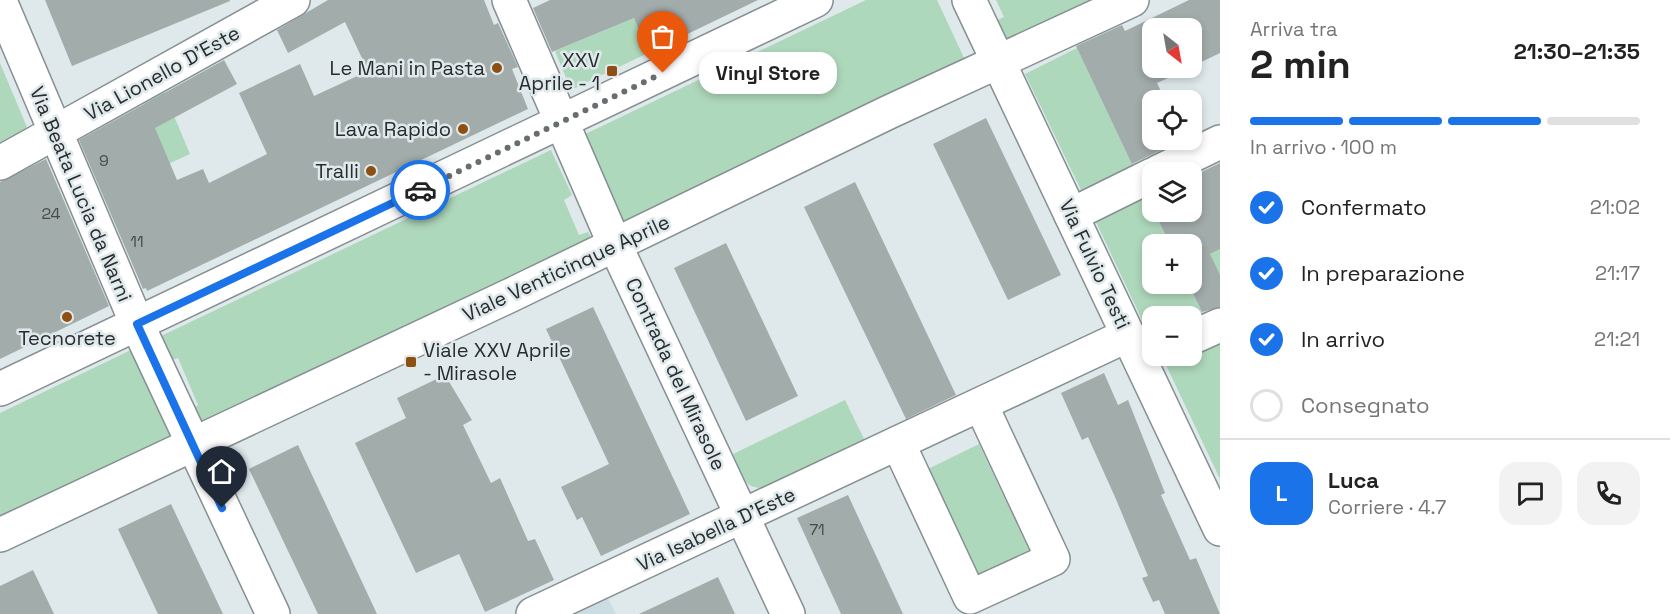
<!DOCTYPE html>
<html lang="it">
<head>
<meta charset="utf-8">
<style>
	:root { --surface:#fff; --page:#f2f2f2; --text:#222; --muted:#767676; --line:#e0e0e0; --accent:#1a73e8 }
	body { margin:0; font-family:"Space Grotesk",sans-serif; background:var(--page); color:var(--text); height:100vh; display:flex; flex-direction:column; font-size:22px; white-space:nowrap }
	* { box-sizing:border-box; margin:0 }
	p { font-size:20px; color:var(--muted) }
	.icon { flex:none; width:33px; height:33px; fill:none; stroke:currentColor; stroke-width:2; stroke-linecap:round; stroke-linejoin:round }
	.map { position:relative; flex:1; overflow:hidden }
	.drawer { display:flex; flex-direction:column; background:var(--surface); width:450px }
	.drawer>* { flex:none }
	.needle { width:39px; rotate:149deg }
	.controls { position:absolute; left:1142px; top:18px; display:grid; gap:12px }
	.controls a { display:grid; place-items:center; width:60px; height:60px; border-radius:12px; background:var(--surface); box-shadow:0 3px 9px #0003; font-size:30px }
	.pin { position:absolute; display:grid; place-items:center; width:51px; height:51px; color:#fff; margin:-62px -26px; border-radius:50% 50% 50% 0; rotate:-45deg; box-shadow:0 0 6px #0007 }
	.pin .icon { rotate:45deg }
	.courier { position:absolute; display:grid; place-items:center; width:60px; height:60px; margin:-30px; border:4px solid #1a73e8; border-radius:50%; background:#fff; color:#222; box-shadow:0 2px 8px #0007 }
	.bubble { position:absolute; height:42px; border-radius:18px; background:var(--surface); box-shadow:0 3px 9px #0003; font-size:20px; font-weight:700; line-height:42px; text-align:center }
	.headline em { font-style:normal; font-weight:700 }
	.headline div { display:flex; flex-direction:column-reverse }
	.headline { display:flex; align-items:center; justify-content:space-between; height:102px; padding:0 30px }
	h1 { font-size:39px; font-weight:700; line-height:45px }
	.bar { display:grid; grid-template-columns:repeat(4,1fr); gap:9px 6px; align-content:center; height:72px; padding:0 30px }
	.bar i { height:8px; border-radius:4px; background:var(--line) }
	.bar .selected { background:var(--accent) }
	.bar p { grid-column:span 4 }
	.line { display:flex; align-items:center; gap:15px; padding:0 30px; border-top:2px solid var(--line) }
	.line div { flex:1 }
	.round { display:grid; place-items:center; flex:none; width:63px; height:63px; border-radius:18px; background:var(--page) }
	ol { padding:0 30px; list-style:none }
	li { display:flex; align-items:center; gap:18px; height:66px }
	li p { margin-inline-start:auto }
	li .icon { padding:6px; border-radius:50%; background:var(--accent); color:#fff; stroke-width:4 }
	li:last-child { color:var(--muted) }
	li i { width:33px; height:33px; border:3px solid var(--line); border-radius:50% }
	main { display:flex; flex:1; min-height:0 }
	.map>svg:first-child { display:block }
</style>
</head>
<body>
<main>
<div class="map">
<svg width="1220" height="614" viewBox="0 0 1220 614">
	<rect width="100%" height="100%" fill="#dfe9ec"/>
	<path fill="#cbdde3" d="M608,598L616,614H574Z"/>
	<g fill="#aed8bb">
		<path d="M866,0H937L966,62L622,224L581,136Z"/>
		<path d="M996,0H1094L1005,43L995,21L1004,17Z"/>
		<path d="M634,18L648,53L571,90L555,51Z"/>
		<path d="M1077,48L1133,165L1081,190L1025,74Z"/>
		<path d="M0,63L29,132L0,148Z"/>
		<path d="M164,92L190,154L164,166L157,133L144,103Z"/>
		<path d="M551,150L572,195L564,200L579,235L588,232L592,239L201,424L193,408L198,405L178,358L172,360L161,336Z"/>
		<path d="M1148,197L1152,212H1154L1170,244H1152V284H1191V263L1220,249V275L1217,270L1193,294L1204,317L1191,323V316H1152V341L1096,222Z"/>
		<path d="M1220,339V479L1166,365Z"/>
		<path d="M133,349L173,438L0,519V413Z"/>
		<path d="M845,400L867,445C845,456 766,503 747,483C741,476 737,462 733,454Z"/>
		<path d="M979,444L1030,552L977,577L926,470Z"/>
	</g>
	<g fill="#a2acaa">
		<path d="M45,0H230V1L72,66Z"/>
		<path d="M328,0H484L494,25L498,23L518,67L512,69L528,109L147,291L146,288L143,289L79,140L224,60L237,84L155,128L177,180L203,169L209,183L267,154L239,93L300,64L314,96L368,71L345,22L288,53L277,30Z"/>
		<path d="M550,0H758L648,53L634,18L552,52L533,8Z"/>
		<path d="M1189,0H1220V53L1191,67V28H1152V68H1190L1157,83L1165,100H1152V140H1182L1132,164L1076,46L1122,25L1125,31Z"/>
		<path d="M986,118L1061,275L1008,300L933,144Z"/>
		<path d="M46,159L109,306L0,359V182Z"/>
		<path d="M1220,163V249L1210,254L1220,275V307L1202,312L1188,284H1191V244H1170L1154,212H1191V177Z"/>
		<path d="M855,182L956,395L906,419L804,207Z"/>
		<path d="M726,243L798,396L746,421L674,268Z"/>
		<path d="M593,307L690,514L601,556L582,517L577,520L561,487L609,464L546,329Z"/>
		<path d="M1104,373L1118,405L1128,400L1165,493L1161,495L1190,560L1196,558L1220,614H1165L1159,600L1153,602L1142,578L1148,576L1115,497L1088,437L1082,440L1061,393Z"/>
		<path d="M445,375L472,420L463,425L491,483L500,478L528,541L535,539L554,580L485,612L459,554L416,573L355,443L406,418L397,398Z"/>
		<path d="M298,445L377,614H318L249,469Z"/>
		<path d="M848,495L903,614H841L797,518Z"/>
		<path d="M171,504L223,614H158L118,529Z"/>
		<path d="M33,570L54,614H0V586Z"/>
		<path d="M718,577L735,614H639Z"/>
	</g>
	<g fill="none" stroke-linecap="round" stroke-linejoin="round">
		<defs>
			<g id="minor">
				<path d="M509,0L615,245L788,614"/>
				<path d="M969,0L1220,529"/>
				<path d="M0,1L137,324L273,614"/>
				<path d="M0,163L293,0"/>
				<path d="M1158,172L1220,142"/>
				<path d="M1071,215L1152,175"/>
				<path d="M1191,338L1220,325"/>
				<path d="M0,389L816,0"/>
				<path d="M898,443L970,597L1053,559L981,405"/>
				<path d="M0,535L511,295L889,112L1132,0"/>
				<path d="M533,614L1128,335"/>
			</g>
		</defs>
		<use href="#minor" stroke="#868f92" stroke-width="36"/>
		<use href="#minor" stroke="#fff" stroke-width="33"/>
	</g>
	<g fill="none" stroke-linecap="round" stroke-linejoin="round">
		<path stroke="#686e70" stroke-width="6" stroke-dasharray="0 10.8" d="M420,190L663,73"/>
		<path stroke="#1a73e8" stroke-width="8" d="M222,508L137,324L420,190"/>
	</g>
	<g fill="#8d4f12" stroke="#dfe9ec" stroke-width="2">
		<circle cx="497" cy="68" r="6"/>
		<rect x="606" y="65" width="12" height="12" rx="3"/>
		<circle cx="463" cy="129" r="6"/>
		<circle cx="371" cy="171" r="6"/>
		<circle cx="67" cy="317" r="6"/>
		<rect x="405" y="356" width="12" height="12" rx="3"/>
	</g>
	<g text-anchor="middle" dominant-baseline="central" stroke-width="5" stroke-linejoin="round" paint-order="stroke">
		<g font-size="16" fill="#464c4c">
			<text x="104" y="160">9</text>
			<text x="51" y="213">24</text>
			<text x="137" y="241">11</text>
			<text x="817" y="529">71</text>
		</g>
		<g font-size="20" fill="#282c2d" stroke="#dfe9ec" text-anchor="end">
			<text x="600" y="60">XXV<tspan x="600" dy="23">Aprile - 1</tspan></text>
			<text x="485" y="68">Le Mani in Pasta</text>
			<text x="451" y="129">Lava Rapido</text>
			<text x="359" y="171">Tralli</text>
			<text x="67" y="338" text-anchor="middle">Tecnorete</text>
			<text x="423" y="350" text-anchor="start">Viale XXV Aprile<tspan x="423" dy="23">- Mirasole</tspan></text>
		</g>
		<g font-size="20" fill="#282c2d" stroke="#dfe9ec">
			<text transform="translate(162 73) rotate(-29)">Via Lionello D'Este</text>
			<text transform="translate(81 194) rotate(67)">Via Beata Lucia da Narni</text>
			<text transform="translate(1095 264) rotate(65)">Via Fulvio Testi</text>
			<text transform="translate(566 268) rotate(-25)">Viale Venticinque Aprile</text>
			<text transform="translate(676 374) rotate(65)">Contrada del Mirasole</text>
			<text transform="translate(716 529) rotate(-25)">Via Isabella D'Este</text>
		</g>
	</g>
</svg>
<div class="controls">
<a><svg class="needle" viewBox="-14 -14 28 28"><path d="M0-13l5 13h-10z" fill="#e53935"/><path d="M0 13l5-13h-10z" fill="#767676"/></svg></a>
<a><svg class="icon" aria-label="locate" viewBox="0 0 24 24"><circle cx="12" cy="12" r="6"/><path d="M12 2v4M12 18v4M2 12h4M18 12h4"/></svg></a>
<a><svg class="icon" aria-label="layers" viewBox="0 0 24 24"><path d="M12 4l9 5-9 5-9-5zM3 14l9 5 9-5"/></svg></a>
<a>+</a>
<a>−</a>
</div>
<div class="pin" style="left:663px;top:73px;background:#ea580c"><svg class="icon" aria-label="bag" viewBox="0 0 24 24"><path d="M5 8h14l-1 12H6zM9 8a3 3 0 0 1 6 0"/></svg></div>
<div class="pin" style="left:222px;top:508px;background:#1f2937"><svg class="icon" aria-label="home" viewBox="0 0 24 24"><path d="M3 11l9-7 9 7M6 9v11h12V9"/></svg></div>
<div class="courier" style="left:420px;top:190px"><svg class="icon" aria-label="car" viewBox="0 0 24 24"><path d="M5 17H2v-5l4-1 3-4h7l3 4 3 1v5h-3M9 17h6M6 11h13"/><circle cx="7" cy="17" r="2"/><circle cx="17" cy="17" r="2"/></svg></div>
<div class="bubble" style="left:699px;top:52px;width:138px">Vinyl Store</div>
</div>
<section class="drawer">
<div class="headline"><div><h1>2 min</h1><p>Arriva tra</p></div><em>21:30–21:35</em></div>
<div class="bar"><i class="selected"></i><i class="selected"></i><i class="selected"></i><i></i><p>In arrivo · 100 m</p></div>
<ol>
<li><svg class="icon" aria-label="check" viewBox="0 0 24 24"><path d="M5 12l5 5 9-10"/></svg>Confermato<p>21:02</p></li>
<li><svg class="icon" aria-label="check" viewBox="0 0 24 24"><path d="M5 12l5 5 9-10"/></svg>In preparazione<p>21:17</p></li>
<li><svg class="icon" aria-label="check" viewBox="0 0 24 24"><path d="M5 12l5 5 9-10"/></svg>In arrivo<p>21:21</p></li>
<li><i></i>Consegnato</li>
</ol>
<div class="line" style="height:108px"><b class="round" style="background:var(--accent);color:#fff">L</b><div><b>Luca</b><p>Corriere · 4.7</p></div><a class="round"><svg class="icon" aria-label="chat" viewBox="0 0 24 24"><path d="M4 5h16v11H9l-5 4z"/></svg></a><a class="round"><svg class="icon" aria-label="phone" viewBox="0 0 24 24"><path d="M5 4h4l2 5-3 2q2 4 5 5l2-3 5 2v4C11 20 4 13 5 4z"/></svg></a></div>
</section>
</main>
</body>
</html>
